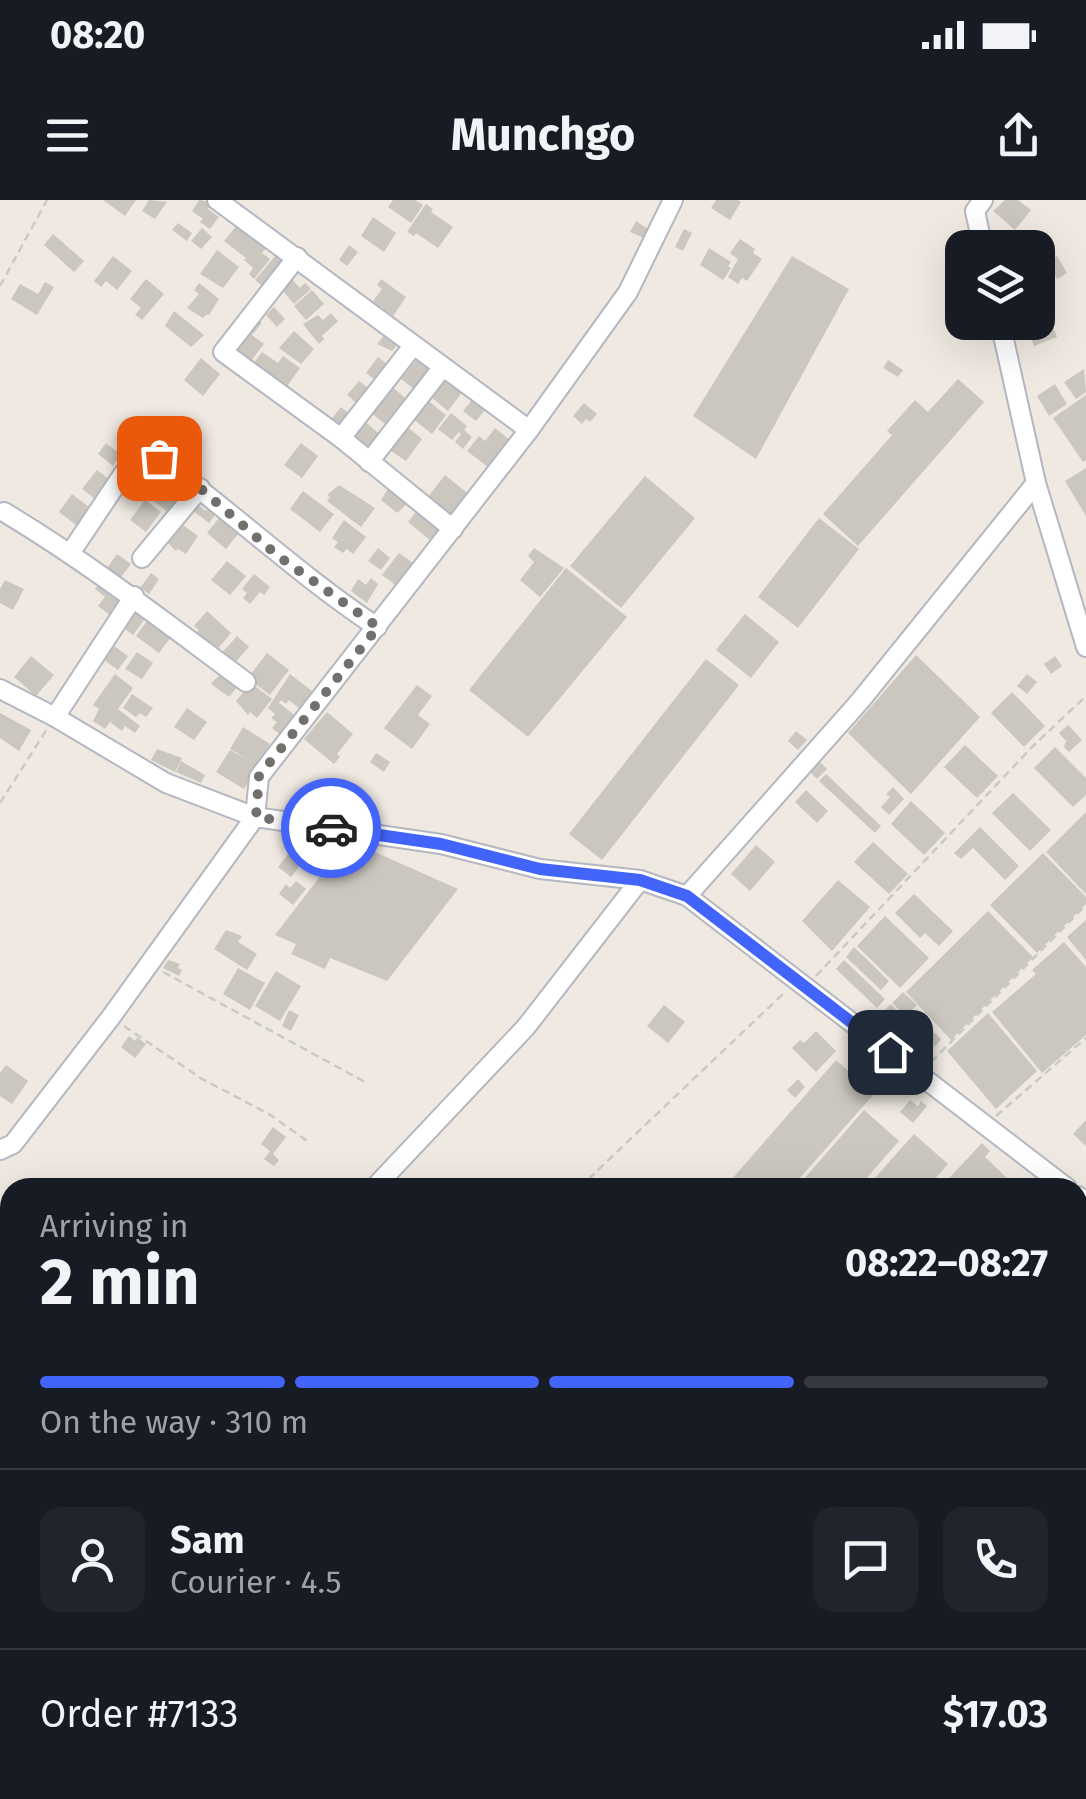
<!DOCTYPE html>
<html lang="en">
<head>
<meta charset="utf-8">
<style>
	:root { --surface:#171b24; --page:#20242c; --text:#f1f3f6; --muted:#9ea1a6; --line:#363941; --accent:#4264fb }
	body { margin:0; font-family:"Fira Sans",sans-serif; background:var(--page); color:var(--text); height:100vh; display:flex; flex-direction:column; font-size:38px; white-space:nowrap }
	* { box-sizing:border-box; margin:0 }
	p { font-size:32px; color:var(--muted) }
	.icon { flex:none; width:55px; height:55px; fill:none; stroke:currentColor; stroke-width:2; stroke-linecap:round; stroke-linejoin:round }
	.map { position:relative; flex:1; overflow:hidden }
	.drawer { position:absolute; left:0px; top:978px; width:1088px; height:622px; display:flex; flex-direction:column; background:var(--surface); border-radius:30px 30px 0 0; box-shadow:0 10px 40px #0002 }
	.drawer>* { flex:none }
	.buttons { position:absolute; left:945px; top:30px; display:grid; gap:20px }
	.buttons a { display:grid; place-items:center; width:110px; height:110px; border-radius:20px; background:var(--surface); box-shadow:0 10px 40px #0002; font-size:50px }
	.pin { position:absolute; display:grid; place-items:center; width:85px; height:85px; color:#fff; margin:-42px; border-radius:20px; box-shadow:0 5px 15px #0006 }
	.courier { position:absolute; display:grid; place-items:center; width:100px; height:100px; margin:-50px; border:8px solid #4264fb; border-radius:50%; background:#fff; color:#222; box-shadow:0 2px 12px #0007 }
	.summary em { font-style:normal; font-weight:700 }
	.summary div { display:flex; flex-direction:column-reverse }
	.summary { display:flex; align-items:center; justify-content:space-between; height:170px; padding:0 40px }
	h1 { font-size:65px; font-weight:700; line-height:75px }
	.bar { display:grid; grid-template-columns:repeat(4,1fr); gap:15px 10px; align-content:center; height:120px; padding:0 40px }
	.bar i { height:12px; border-radius:8px; background:var(--line) }
	.bar .current { background:var(--accent) }
	.bar p { grid-column:span 4 }
	.line { display:flex; align-items:center; gap:25px; padding:0 40px; border-top:2px solid var(--line) }
	.line div { flex:1 }
	.round { display:grid; place-items:center; flex:none; width:105px; height:105px; border-radius:20px; background:var(--page) }
	.status { display:flex; justify-content:space-between; align-items:center; height:70px; padding:0 50px; background:var(--surface); direction:ltr }
	.status svg { height:28px; fill:currentColor }
	header { display:flex; justify-content:space-between; align-items:center; height:130px; padding:0 40px; background:var(--surface); font-size:45px; font-weight:700 }
	.map>svg:first-child { display:block }
</style>
</head>
<body>
<div class="status"><b>08:20</b><svg viewBox="0 0 49 12"><path d="M0 12V9h3v3zM5 12V6h3v6zM10 12V3h3v9zM15 12V0h3v12zM26 1h20v11H26zM47 4h2v5h-2z"/></svg></div>
<header><svg class="icon" aria-label="menu" viewBox="0 0 24 24"><path d="M4 6h16M4 12h16M4 18h16"/></svg>Munchgo<svg class="icon" aria-label="share" viewBox="0 0 24 24"><path d="M12 15V3M7 8l5-5 5 5M5 13v7h14v-7"/></svg></header>
<div class="map">
<svg width="1086" height="1599" viewBox="0 0 1086 1599">
	<rect width="100%" height="100%" fill="#efe9e1"/>
	<g fill="#cbc7bf">
		<path d="M103,0H136L125,16Z"/>
		<path d="M149,0L167,2L155,19L142,11Z"/>
		<path d="M199,0L212,2L208,9L219,17L210,29L200,22L203,19L192,11Z"/>
		<path d="M393,0H415L423,5L411,23L388,7Z"/>
		<path d="M716,0H738L741,2L730,20L711,8Z"/>
		<path d="M1005,0H1018L1031,10L1015,30L993,11Z"/>
		<path d="M426,4L433,9L431,12L453,27L438,48L416,33L414,36L407,32Z"/>
		<path d="M373,17L396,33L384,52L361,36Z"/>
		<path d="M636,21L651,31L646,39L630,32Z"/>
		<path d="M178,23L192,33L187,41L172,30Z"/>
		<path d="M238,24L267,47L262,53L270,59L254,79L249,74L253,68L244,60L246,58L224,41Z"/>
		<path d="M202,28L212,37L201,49L191,41Z"/>
		<path d="M684,29L692,33L683,51L675,47Z"/>
		<path d="M53,34L84,61L74,72L44,45Z"/>
		<path d="M740,39L755,49L753,53L762,59L747,81L742,78L738,84L728,77L738,59L730,53Z"/>
		<path d="M349,45L358,52L347,66L339,60Z"/>
		<path d="M709,48L731,62L728,66L731,68L723,80L700,65Z"/>
		<path d="M217,50L239,67L223,88L200,74Z"/>
		<path d="M276,55L287,63L266,89L255,80Z"/>
		<path d="M113,56L132,71L117,90L106,81L101,87L94,81Z"/>
		<path d="M792,56L849,89L756,259L693,216Z"/>
		<path d="M1057,56L1067,73L1057,79L1047,62Z"/>
		<path d="M291,78L300,88L305,83L311,89L294,104L283,91Z"/>
		<path d="M146,79L164,94L142,120L135,115L141,108L130,99Z"/>
		<path d="M381,79L406,97L393,116L373,101L382,89L377,85Z"/>
		<path d="M45,82L54,87L37,115L11,99L20,84L38,94Z"/>
		<path d="M199,83L219,99L209,115L207,114L203,118L187,108L199,94L194,90Z"/>
		<path d="M312,90L324,104L306,120L294,106Z"/>
		<path d="M274,107L285,119L277,127L266,115Z"/>
		<path d="M174,111L204,135L191,147L165,126Z"/>
		<path d="M1047,111L1057,137L1034,146L1025,122H1038V115Z"/>
		<path d="M331,113L338,121L322,136L324,139L319,144L303,124L318,115L323,120Z"/>
		<path d="M255,118L262,123L252,135L264,144L251,161L233,148Z"/>
		<path d="M294,131L314,149L301,164L279,148Z"/>
		<path d="M387,132L397,145L392,151L377,144Z"/>
		<path d="M262,152L278,163L283,156L300,168L283,192L252,165Z"/>
		<path d="M378,157L391,167L379,183L366,173Z"/>
		<path d="M419,157L436,171L418,192L401,179Z"/>
		<path d="M201,158L220,174L203,196L184,180Z"/>
		<path d="M888,160L903,170L898,177L883,168Z"/>
		<path d="M1084,169L1086,192L1076,199L1064,182Z"/>
		<path d="M442,174L463,191L448,211L426,193Z"/>
		<path d="M958,179L984,202L858,346L823,314L892,235L887,231L915,200L928,212Z"/>
		<path d="M359,181L372,191L360,206L347,195Z"/>
		<path d="M1055,184L1067,204L1049,216L1037,196Z"/>
		<path d="M391,186L409,201L389,227L370,212Z"/>
		<path d="M1086,195V260L1083,262L1053,218Z"/>
		<path d="M427,200L446,215L432,234L413,219Z"/>
		<path d="M472,200L485,210L476,221L463,211Z"/>
		<path d="M584,203L597,214L590,222L586,219L582,224L573,216Z"/>
		<path d="M341,207L355,218L343,233L329,222Z"/>
		<path d="M451,213L467,226L464,230L472,237L463,249L455,242L461,234L459,232L452,240L438,229Z"/>
		<path d="M362,219L383,237L371,253L349,235Z"/>
		<path d="M405,225L422,239L406,261L387,248Z"/>
		<path d="M495,228L515,244L493,271L467,251L479,236L485,241Z"/>
		<path d="M106,243L121,255L113,266L98,254Z"/>
		<path d="M301,243L318,256L302,278L284,265Z"/>
		<path d="M1086,268V316L1065,281Z"/>
		<path d="M97,270L113,282L99,302L82,289Z"/>
		<path d="M445,275L471,296L453,318L428,297Z"/>
		<path d="M645,276L695,318L621,408L570,366Z"/>
		<path d="M164,278L184,293L169,313L149,297Z"/>
		<path d="M391,284L411,300L397,313L381,300Z"/>
		<path d="M339,285L375,308L361,327L327,301L330,297L327,295Z"/>
		<path d="M303,291L334,314L320,332L290,309Z"/>
		<path d="M72,294L94,311L81,329L59,312Z"/>
		<path d="M145,300L161,312L146,332L130,320Z"/>
		<path d="M197,305L206,311L209,307L217,313L209,323L192,310Z"/>
		<path d="M420,307L442,325L430,340L408,322Z"/>
		<path d="M223,313L242,329L226,349L207,333Z"/>
		<path d="M819,318L859,349L798,428L758,397Z"/>
		<path d="M176,320L198,336L186,354L178,349L176,351L163,338Z"/>
		<path d="M344,320L366,337L353,354L347,349L343,353L334,347L338,342L332,338Z"/>
		<path d="M378,348L390,358L381,370L368,361Z"/>
		<path d="M534,348L564,368L540,397L520,380L534,362L528,356Z"/>
		<path d="M399,353L413,363L397,386L382,375Z"/>
		<path d="M117,354L131,364L118,381L105,371Z"/>
		<path d="M227,361L246,376L230,395L211,380Z"/>
		<path d="M566,368L627,417L528,537L469,490Z"/>
		<path d="M151,373L159,379L149,394L140,388Z"/>
		<path d="M254,374L270,387L264,395L260,392L250,404L243,398L247,393L242,389Z"/>
		<path d="M103,378L129,397L114,418L98,406L105,397L95,389Z"/>
		<path d="M371,378L378,384L367,403L351,391L358,379L366,385Z"/>
		<path d="M5,380L24,389L13,410L0,403V389Z"/>
		<path d="M136,408L147,416L133,435L122,427Z"/>
		<path d="M207,411L231,433L215,452L195,434L199,430L194,426Z"/>
		<path d="M745,414L779,442L751,478L716,450Z"/>
		<path d="M150,417L173,434L159,453L136,436Z"/>
		<path d="M237,436L249,447L231,467L219,456Z"/>
		<path d="M110,443L128,456L118,470L100,457Z"/>
		<path d="M137,452L153,463L142,479L125,469Z"/>
		<path d="M267,453L289,470L270,495L248,478Z"/>
		<path d="M916,455L980,517L911,594L848,533Z"/>
		<path d="M31,456L54,475L36,496L14,477Z"/>
		<path d="M1055,456L1062,466L1051,474L1044,464Z"/>
		<path d="M706,459L739,485L602,660L569,634Z"/>
		<path d="M222,472L242,481L229,497L211,484Z"/>
		<path d="M115,474L133,488L118,509L140,526L135,533L125,526L122,531L110,522L105,529L93,521L99,509L93,505Z"/>
		<path d="M290,474L312,491L299,508L289,500L286,504L281,500L279,503L297,517L282,536L272,528L277,522L271,518L275,514L268,508Z"/>
		<path d="M1027,474L1037,482L1027,494L1017,486Z"/>
		<path d="M251,483L272,499L257,518L250,512L248,515L236,501Z"/>
		<path d="M417,485L432,496L418,515L430,524L412,549L384,528Z"/>
		<path d="M1012,492L1045,526L1024,547L991,513Z"/>
		<path d="M132,494L153,508L146,517L140,513L136,517L123,508Z"/>
		<path d="M187,508L207,522L194,540L174,527Z"/>
		<path d="M327,512L353,534L337,554L340,557L334,564L304,539Z"/>
		<path d="M0,513L31,530L19,551L0,538Z"/>
		<path d="M1068,525L1082,540L1069,552L1064,547L1066,541L1059,533Z"/>
		<path d="M243,527L270,544L244,589L216,572L230,550L252,562L230,549Z"/>
		<path d="M796,531L807,540L798,550L788,541Z"/>
		<path d="M965,545L998,576L977,598L944,567Z"/>
		<path d="M1055,547L1086,578V595L1073,607L1034,568Z"/>
		<path d="M157,549L182,558L175,572L151,560Z"/>
		<path d="M376,553L390,562L384,572L370,562Z"/>
		<path d="M181,561L205,575L201,583L176,572Z"/>
		<path d="M819,561L827,569L817,579L809,571Z"/>
		<path d="M826,574L881,626L875,633L819,581Z"/>
		<path d="M893,587L904,599L889,615L881,607L890,597L886,594Z"/>
		<path d="M806,590L828,611L817,623L795,602Z"/>
		<path d="M1013,593L1051,630L1030,651L992,613Z"/>
		<path d="M911,601L945,633L924,655L891,624Z"/>
		<path d="M1086,612V694L1046,652Z"/>
		<path d="M980,627L1019,666L1005,680L973,648L961,659L954,653Z"/>
		<path d="M348,640L458,689L387,781L330,758L325,769L291,754L296,744L275,735Z"/>
		<path d="M873,642L908,674L889,694L854,662Z"/>
		<path d="M756,645L775,662L750,691L731,674Z"/>
		<path d="M289,653L302,663L291,677L278,667Z"/>
		<path d="M1043,653L1086,697V704L1037,753L990,705Z"/>
		<path d="M838,680L870,707L832,751L802,721Z"/>
		<path d="M296,681L306,689L293,705L279,694L286,684L290,688Z"/>
		<path d="M914,694L953,731L939,746L925,733L920,738L895,713Z"/>
		<path d="M988,711L1033,757L951,840L906,792Z"/>
		<path d="M885,716L929,758L900,788L857,746Z"/>
		<path d="M1086,720V760L1067,737Z"/>
		<path d="M226,730L242,736L238,742L257,754L247,770L214,749Z"/>
		<path d="M1064,742L1086,767V835L1042,873L992,812L1036,774L1032,770Z"/>
		<path d="M854,747L889,781L881,790L846,757Z"/>
		<path d="M168,760L180,764L178,768L182,770L179,776L163,768Z"/>
		<path d="M844,760L885,799L877,808L836,769Z"/>
		<path d="M238,768L265,783L250,810L223,794Z"/>
		<path d="M276,771L301,786L280,821L255,806Z"/>
		<path d="M903,792L917,805L906,816L892,803Z"/>
		<path d="M891,804L903,818L889,831L877,817Z"/>
		<path d="M664,805L685,822L668,843L647,826Z"/>
		<path d="M289,810L299,815L291,831L282,826Z"/>
		<path d="M988,813L1037,871L996,909L947,851Z"/>
		<path d="M927,826L941,839L935,847L922,831Z"/>
		<path d="M816,831L836,851L816,872L792,848L800,840L804,843Z"/>
		<path d="M129,836L135,841L137,837L146,844L135,858L121,847Z"/>
		<path d="M836,860L874,894L791,988H724Z"/>
		<path d="M6,865L28,881L12,904L0,896V873Z"/>
		<path d="M798,879L805,887L795,898L787,890Z"/>
		<path d="M910,900L918,906L921,901L927,906L913,923L900,912Z"/>
		<path d="M864,910L899,941L858,988H796Z"/>
		<path d="M1086,920V946L1073,934Z"/>
		<path d="M273,927L286,937L273,954L279,960L274,966L264,959L270,951L261,944Z"/>
		<path d="M914,934L948,964L927,988H866Z"/>
		<path d="M982,943L990,951L985,957L1009,980L1001,988H940Z"/>
		<path d="M0,1259L10,1271V1277L0,1285Z"/>
		<path d="M437,1590H457L463,1599H440L435,1592Z"/>
	</g>
	<g fill="none" stroke-linecap="round" stroke-linejoin="round">
		<defs>
			<g id="minor">
				<path d="M217,0L529,230"/>
				<path d="M983,48L975,11L983,0"/>
				<path d="M297,57L223,152L341,238L453,329"/>
				<path d="M1000,122L1036,283L1086,447"/>
				<path d="M341,238L413,146"/>
				<path d="M369,262L442,168"/>
				<path d="M4,312C89,363 166,423 246,482"/>
				<path d="M71,352L142,246C223,303 294,372 377,427"/>
				<path d="M142,358L200,288"/>
				<path d="M0,489L55,517L166,583L255,617L441,644L540,669L640,680L687,696L1067,988"/>
				<path d="M55,517L134,396"/>
				<path d="M687,696L860,501L1036,283"/>
				<path d="M0,950L13,944L111,817L255,617L259,577L529,230L628,92L673,0"/>
				<path d="M374,988L526,827L640,680"/>
				<path d="M1078,996L1086,1002"/>
				<path d="M1078,1125L1086,1114"/>
				<path d="M0,1382L10,1395"/>
				<path d="M1078,1444L1086,1452"/>
				<path d="M158,1590L165,1599"/>
				<path d="M627,1590L633,1599"/>
				<path d="M984,1590L994,1599"/>
				<path d="M649,1599L659,1590"/>
			</g>
		</defs>
		<use href="#minor" stroke="#b4b7c1" stroke-width="22"/>
		<g stroke="#c9c9c9" stroke-width="2.5" stroke-dasharray="8 5" stroke-linecap="butt">
			<path d="M0,86L47,0"/>
			<path d="M0,603L47,529"/>
			<path d="M163,772L365,882"/>
			<path d="M816,776L1033,546L1086,496"/>
			<path d="M124,826L202,879L269,914L310,943"/>
			<path d="M931,862L1086,705"/>
			<path d="M996,916L1086,838"/>
			<path d="M579,988L785,792"/>
			<path d="M394,1590L400,1599"/>
			<path d="M463,1590L469,1599"/>
			<path d="M804,1590L813,1599"/>
		</g>
		<use href="#minor" stroke="#fff" stroke-width="18"/>
	</g>
	<g fill="none" stroke-linecap="round" stroke-linejoin="round">
		<path stroke="#726f6d" stroke-width="10" stroke-dasharray="0 18" d="M159,258L200,288L278,356L378,427L259,576L256,617L331,628"/>
		<path stroke="#4264fb" stroke-width="12" d="M331,628L441,644L540,669L640,680L687,696L890,852"/>
	</g>
</svg>
<div class="buttons">
<a><svg class="icon" aria-label="layers" viewBox="0 0 24 24"><path d="M12 4l9 5-9 5-9-5zM3 14l9 5 9-5"/></svg></a>
</div>
<div class="pin" style="left:159px;top:258px;background:#ea580c"><svg class="icon" aria-label="bag" viewBox="0 0 24 24"><path d="M5 8h14l-1 12H6zM9 8a3 3 0 0 1 6 0"/></svg></div>
<div class="pin" style="left:890px;top:852px;background:#1f2937"><svg class="icon" aria-label="home" viewBox="0 0 24 24"><path d="M3 11l9-7 9 7M6 9v11h12V9"/></svg></div>
<div class="courier" style="left:331px;top:628px"><svg class="icon" aria-label="car" viewBox="0 0 24 24"><path d="M5 17H2v-5l4-1 3-4h7l3 4 3 1v5h-3M9 17h6M6 11h13"/><circle cx="7" cy="17" r="2"/><circle cx="17" cy="17" r="2"/></svg></div>
<section class="drawer">
<div class="summary"><div><h1>2 min</h1><p>Arriving in</p></div><em>08:22–08:27</em></div>
<div class="bar"><i class="current"></i><i class="current"></i><i class="current"></i><i></i><p>On the way · 310 m</p></div>
<div class="line" style="height:180px"><a class="round"><svg class="icon" aria-label="person" viewBox="0 0 24 24"><circle cx="12" cy="8" r="4"/><path d="M4 21q1-7 8-7t8 7"/></svg></a><div><b>Sam</b><p>Courier · 4.5</p></div><a class="round"><svg class="icon" aria-label="chat" viewBox="0 0 24 24"><path d="M4 5h16v11H9l-5 4z"/></svg></a><a class="round"><svg class="icon" aria-label="phone" viewBox="0 0 24 24"><path d="M5 4h4l2 5-3 2q2 4 5 5l2-3 5 2v4C11 20 4 13 5 4z"/></svg></a></div>
<div class="line" style="height:130px"><div>Order #7133</div><b>$17.03</b></div>
</section>
</div>
</body>
</html>
